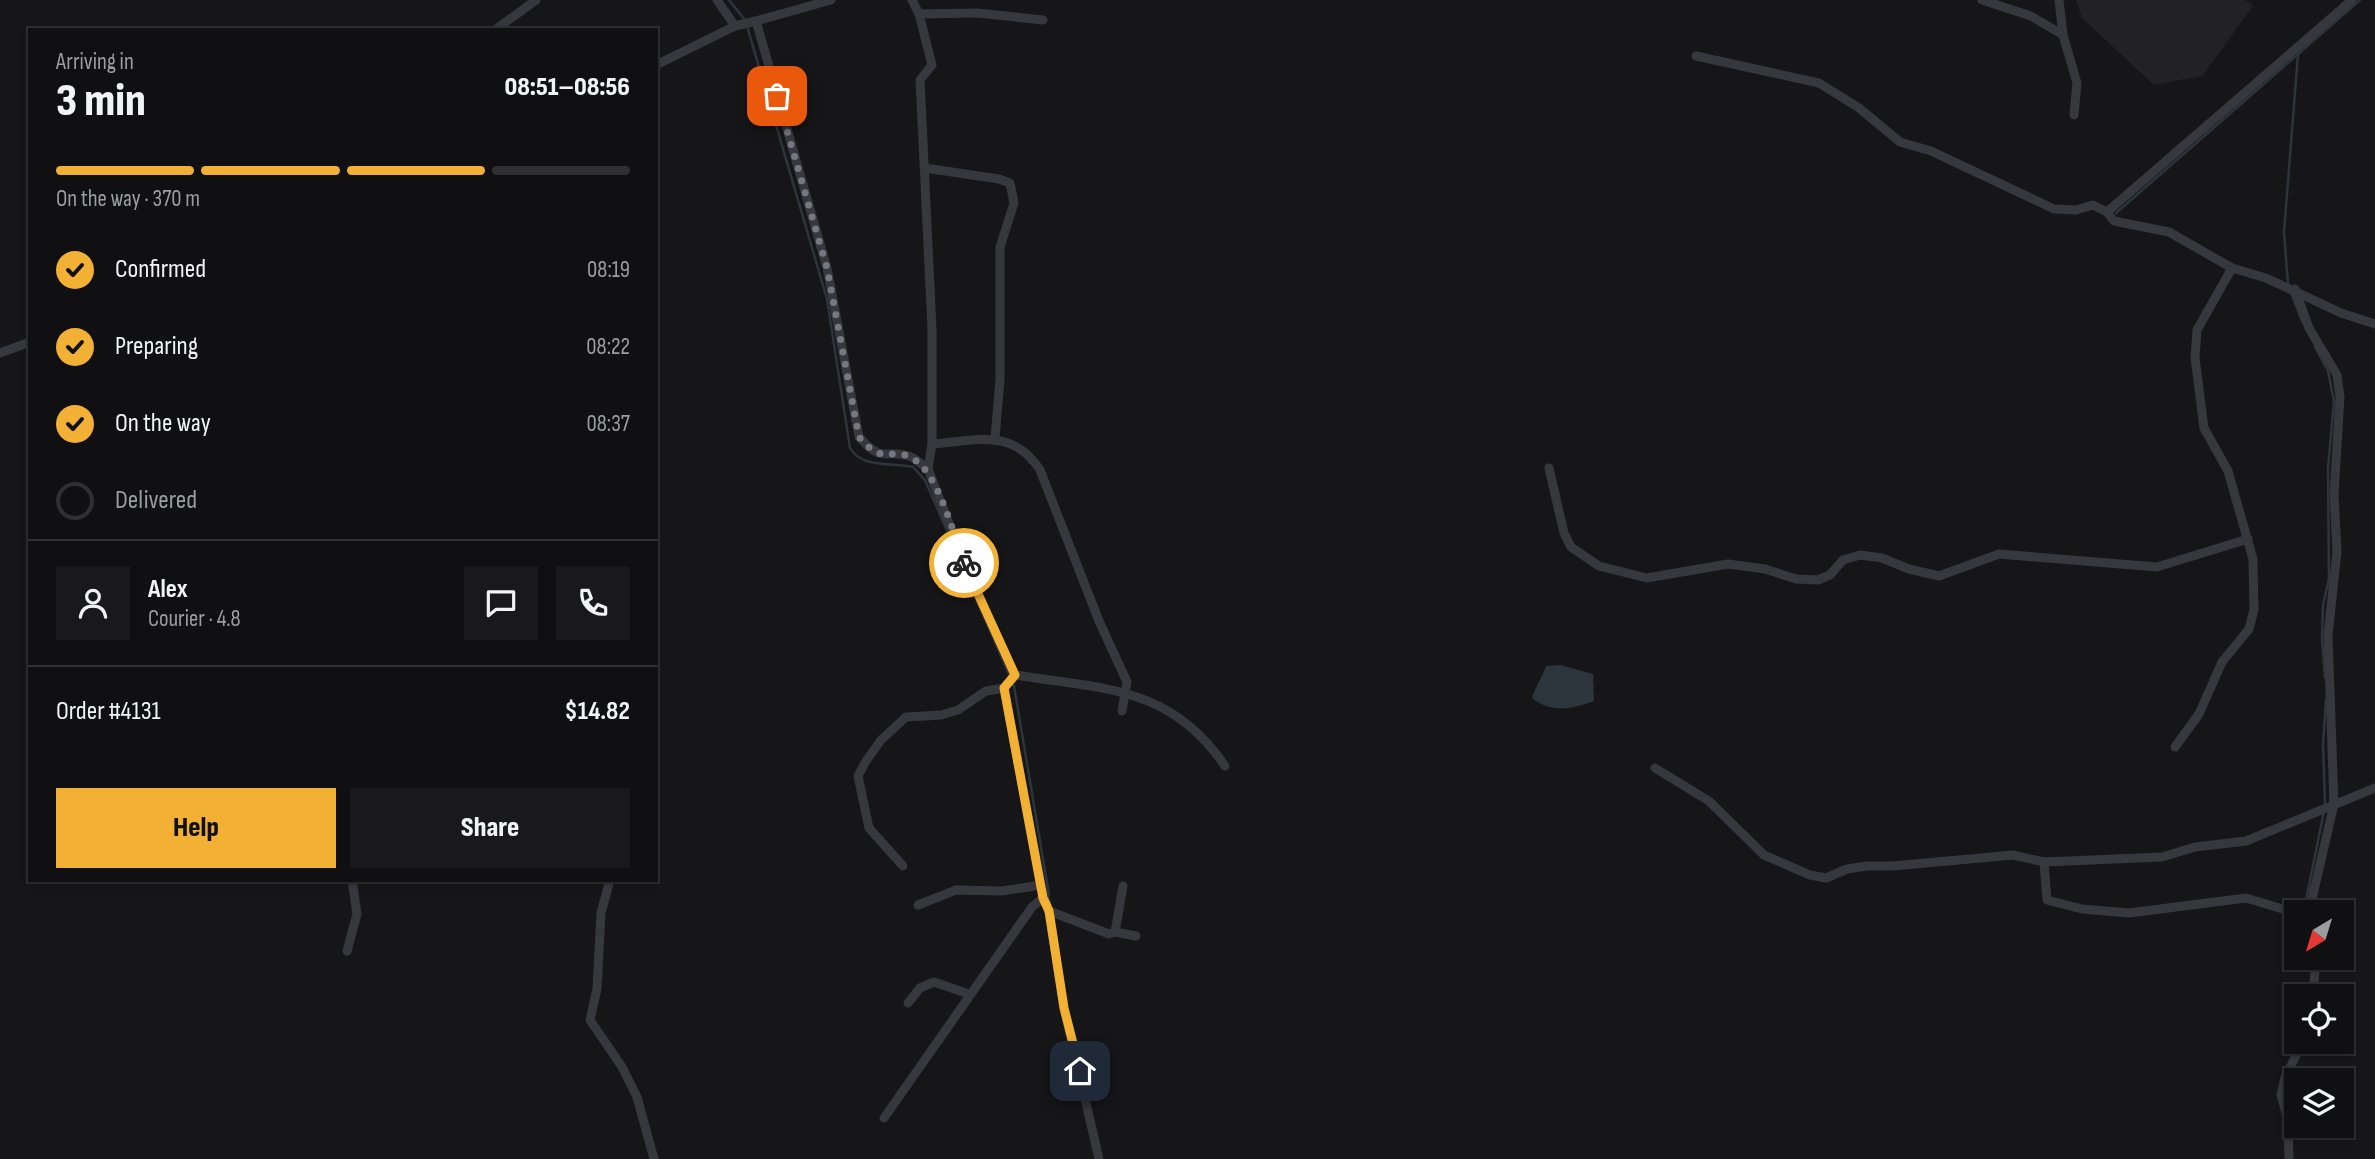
<!DOCTYPE html>
<html lang="en">
<head>
<meta charset="utf-8">
<style>
	:root { --surface:#101012; --page:#19191b; --text:#f1f3f6; --muted:#9c9d9f; --line:#303032; --accent:#f2b134 }
	body { margin:0; font-family:"Sofia Sans Condensed",sans-serif; background:var(--page); color:var(--text); height:100vh; display:flex; flex-direction:column; font-size:26px; white-space:nowrap }
	* { box-sizing:border-box; margin:0 }
	p { font-size:23px; color:var(--muted) }
	.icon { flex:none; width:38px; height:38px; fill:none; stroke:currentColor; stroke-width:2; stroke-linecap:round; stroke-linejoin:round }
	.map { position:relative; flex:1; overflow:hidden }
	.panel { position:absolute; left:28px; top:28px; width:630px; height:854px; display:flex; flex-direction:column; background:var(--surface); border-radius:0px; box-shadow:0 2px 5px #0004,0 0 0 2px var(--line) }
	.panel>* { flex:none }
	.needle { width:46px; rotate:218deg }
	.tools { position:absolute; left:2284px; top:900px; display:grid; gap:14px }
	.tools a { display:grid; place-items:center; width:70px; height:70px; border-radius:0px; background:var(--surface); box-shadow:0 2px 5px #0004,0 0 0 2px var(--line); font-size:35px }
	.pin { position:absolute; display:grid; place-items:center; width:60px; height:60px; color:#fff; margin:-30px; border-radius:14px; box-shadow:0 4px 10px #0006 }
	.courier { position:absolute; display:grid; place-items:center; width:70px; height:70px; margin:-35px; border:5px solid #f2b134; border-radius:50%; background:#fff; color:#222; box-shadow:0 2px 9px #0007 }
	.headline em { font-style:normal; font-weight:800 }
	.headline div { display:flex; flex-direction:column-reverse }
	.headline { display:flex; align-items:center; justify-content:space-between; height:119px; padding:0 28px }
	h1 { font-size:46px; font-weight:800; line-height:52px }
	.bar { display:grid; grid-template-columns:repeat(4,1fr); gap:10px 7px; align-content:center; height:84px; padding:0 28px }
	.bar i { height:9px; border-radius:5px; background:var(--line) }
	.bar .active { background:var(--accent) }
	.bar p { grid-column:span 4 }
	.line { display:flex; align-items:center; gap:18px; padding:0 28px; border-top:2px solid var(--line) }
	.line div { flex:1 }
	.round { display:grid; place-items:center; flex:none; width:74px; height:74px; border-radius:0px; background:var(--page) }
	ol { padding:0 28px; list-style:none }
	li { display:flex; align-items:center; gap:21px; height:77px }
	li p { margin-inline-start:auto }
	li .icon { padding:7px; border-radius:50%; background:var(--accent); color:#111; stroke-width:4 }
	li:last-child { color:var(--muted) }
	li i { width:38px; height:38px; border:4px solid var(--line); border-radius:50% }
	.button { display:flex; gap:14px; margin-top:auto; padding:14px 28px }
	.button a { flex:1; height:80px; border-radius:0px; background:var(--accent); color:#111; font-size:28px; font-weight:800; line-height:80px; text-align:center }
	.button a+a { background:var(--page); color:var(--text) }
	.map>svg:first-child { display:block }
</style>
</head>
<body>
<div class="map">
<svg width="2375" height="1159" viewBox="0 0 2375 1159">
	<rect width="100%" height="100%" fill="#161618"/>
	<path fill="#222225" d="M2076,0H2245L2253,6L2202,76L2154,85L2082,18Z"/>
	<path fill="#2c353c" d="M1560,665L1593,674L1594,701C1571,709 1553,714 1532,698C1536,685 1542,678 1546,666Z"/>
	<g fill="none" stroke-linecap="round" stroke-linejoin="round">
		<g stroke="#2c353c" stroke-width="2.5">
			<path d="M729,0L745,20"/>
			<path d="M747,26L827,299L850,448C862,469 893,462 913,467L925,480L1014,686L1049,895"/>
			<path d="M2116,213L2360,0"/>
			<path d="M2288,284L2284,232L2298,54"/>
			<path d="M2291,293L2303,323"/>
			<path d="M2315,347L2328,371L2334,401L2328,468L2329,579L2323,605L2322,639L2325,678"/>
			<path d="M2325,804L2323,745L2326,699"/>
			<path d="M2304,910L2324,811"/>
		</g>
		<g stroke="#37383d" stroke-width="9">
			<path d="M717,0L735,26L756,21L827,268L859,437C884,465 884,448 909,456C915,458 922,465 928,469"/>
			<path d="M912,0L919,14L932,65L920,80L932,328V444L928,469L973,585L1015,675"/>
			<path d="M1982,0L2031,16L2063,35"/>
			<path d="M2059,0L2063,35L2077,83L2074,115"/>
			<path d="M919,14L977,13L1043,20"/>
			<path d="M756,21L831,0"/>
			<path d="M495,30L536,0"/>
			<path d="M1696,56L1819,83L1859,108L1900,142L1931,151L2054,209L2076,210L2093,205L2107,212L2114,221L2169,232L2232,268L2266,278L2341,313L2375,324"/>
			<path d="M656,65L735,26"/>
			<path d="M925,168L999,179L1010,183L1014,203L1000,247V379L995,438"/>
			<path d="M2107,212L2352,0"/>
			<path d="M2295,289L2309,328L2337,375L2340,397L2334,494L2337,552L2328,635L2334,804L2309,912"/>
			<path d="M0,353L30,342"/>
			<path d="M932,444C976,441 1012,427 1040,470L1099,621L1127,682L1122,711"/>
			<path d="M1549,468L1564,533L1571,547L1599,566L1647,578L1728,564L1765,569L1796,579L1818,580L1830,575L1843,560L1860,555L1882,558L1909,569L1939,576L1999,554L2157,567L2248,539"/>
			<path d="M1015,675C1102,689 1170,685 1225,766"/>
			<path d="M1004,688L1041,885"/>
			<path d="M2175,747L2199,714L2222,662L2249,629L2254,610L2253,559L2228,471L2204,428L2195,358L2197,330L2232,268"/>
			<path d="M1655,768L1709,801L1764,855L1810,875L1826,878L1847,869L1866,866H1893L2013,855L2044,862L2162,857L2195,847L2246,841L2375,788"/>
			<path d="M2044,862L2047,900L2082,909L2129,913L2246,898L2296,913"/>
			<path d="M903,866L869,828L858,776L866,761L881,740L906,717L941,715L958,710L986,691L1004,688L1015,675"/>
			<path d="M610,880L601,913L597,989L590,1020L622,1067L637,1097L654,1159"/>
			<path d="M918,905L956,890L1002,891L1041,885L1049,911L1064,1008L1099,1159"/>
			<path d="M1049,911L1109,934L1115,932L1123,886"/>
			<path d="M1115,932L1136,936"/>
			<path d="M347,951L357,914L352,880"/>
			<path d="M2313,996L2316,957"/>
			<path d="M908,1003L920,988L934,982L969,994"/>
			<path d="M884,1118L1032,907L1043,898"/>
			<path d="M2289,1159L2288,1120L2281,1095L2285,1078L2303,1041"/>
		</g>
	</g>
	<g fill="none" stroke-linecap="round" stroke-linejoin="round">
		<path stroke="#757880" stroke-width="7" stroke-dasharray="0 12.6" d="M777,96L827,268L859,437C884,467 890,446 912,458C939,473 953,534 964,563"/>
		<path stroke="#f2b134" stroke-width="9" d="M964,563L1015,675L1004,688L1043,898L1049,911L1064,1008L1080,1071"/>
	</g>
</svg>
<div class="tools">
<a><svg class="needle" viewBox="-14 -14 28 28"><path d="M0-13l5 13h-10z" fill="#e53935"/><path d="M0 13l5-13h-10z" fill="#9c9d9f"/></svg></a>
<a><svg class="icon" aria-label="locate" viewBox="0 0 24 24"><circle cx="12" cy="12" r="6"/><path d="M12 2v4M12 18v4M2 12h4M18 12h4"/></svg></a>
<a><svg class="icon" aria-label="layers" viewBox="0 0 24 24"><path d="M12 4l9 5-9 5-9-5zM3 14l9 5 9-5"/></svg></a>
</div>
<div class="pin" style="left:777px;top:96px;background:#ea580c"><svg class="icon" aria-label="bag" viewBox="0 0 24 24"><path d="M5 8h14l-1 12H6zM9 8a3 3 0 0 1 6 0"/></svg></div>
<div class="pin" style="left:1080px;top:1071px;background:#1f2937"><svg class="icon" aria-label="home" viewBox="0 0 24 24"><path d="M3 11l9-7 9 7M6 9v11h12V9"/></svg></div>
<div class="courier" style="left:964px;top:563px"><svg class="icon" aria-label="bike" viewBox="0 0 24 24"><circle cx="6" cy="16" r="4"/><circle cx="18" cy="16" r="4"/><path d="M6 16l4-8h5l3 8M10 8l3 8H6M13 5h3"/></svg></div>
<section class="panel">
<div class="headline"><div><h1>3 min</h1><p>Arriving in</p></div><em>08:51–08:56</em></div>
<div class="bar"><i class="active"></i><i class="active"></i><i class="active"></i><i></i><p>On the way · 370 m</p></div>
<ol>
<li><svg class="icon" aria-label="check" viewBox="0 0 24 24"><path d="M5 12l5 5 9-10"/></svg>Confirmed<p>08:19</p></li>
<li><svg class="icon" aria-label="check" viewBox="0 0 24 24"><path d="M5 12l5 5 9-10"/></svg>Preparing<p>08:22</p></li>
<li><svg class="icon" aria-label="check" viewBox="0 0 24 24"><path d="M5 12l5 5 9-10"/></svg>On the way<p>08:37</p></li>
<li><i></i>Delivered</li>
</ol>
<div class="line" style="height:126px"><a class="round"><svg class="icon" aria-label="person" viewBox="0 0 24 24"><circle cx="12" cy="8" r="4"/><path d="M4 21q1-7 8-7t8 7"/></svg></a><div><b>Alex</b><p>Courier · 4.8</p></div><a class="round"><svg class="icon" aria-label="chat" viewBox="0 0 24 24"><path d="M4 5h16v11H9l-5 4z"/></svg></a><a class="round"><svg class="icon" aria-label="phone" viewBox="0 0 24 24"><path d="M5 4h4l2 5-3 2q2 4 5 5l2-3 5 2v4C11 20 4 13 5 4z"/></svg></a></div>
<div class="line" style="height:91px"><div>Order #4131</div><b>$14.82</b></div>
<div class="button"><a>Help</a><a>Share</a></div>
</section>
</div>
</body>
</html>
